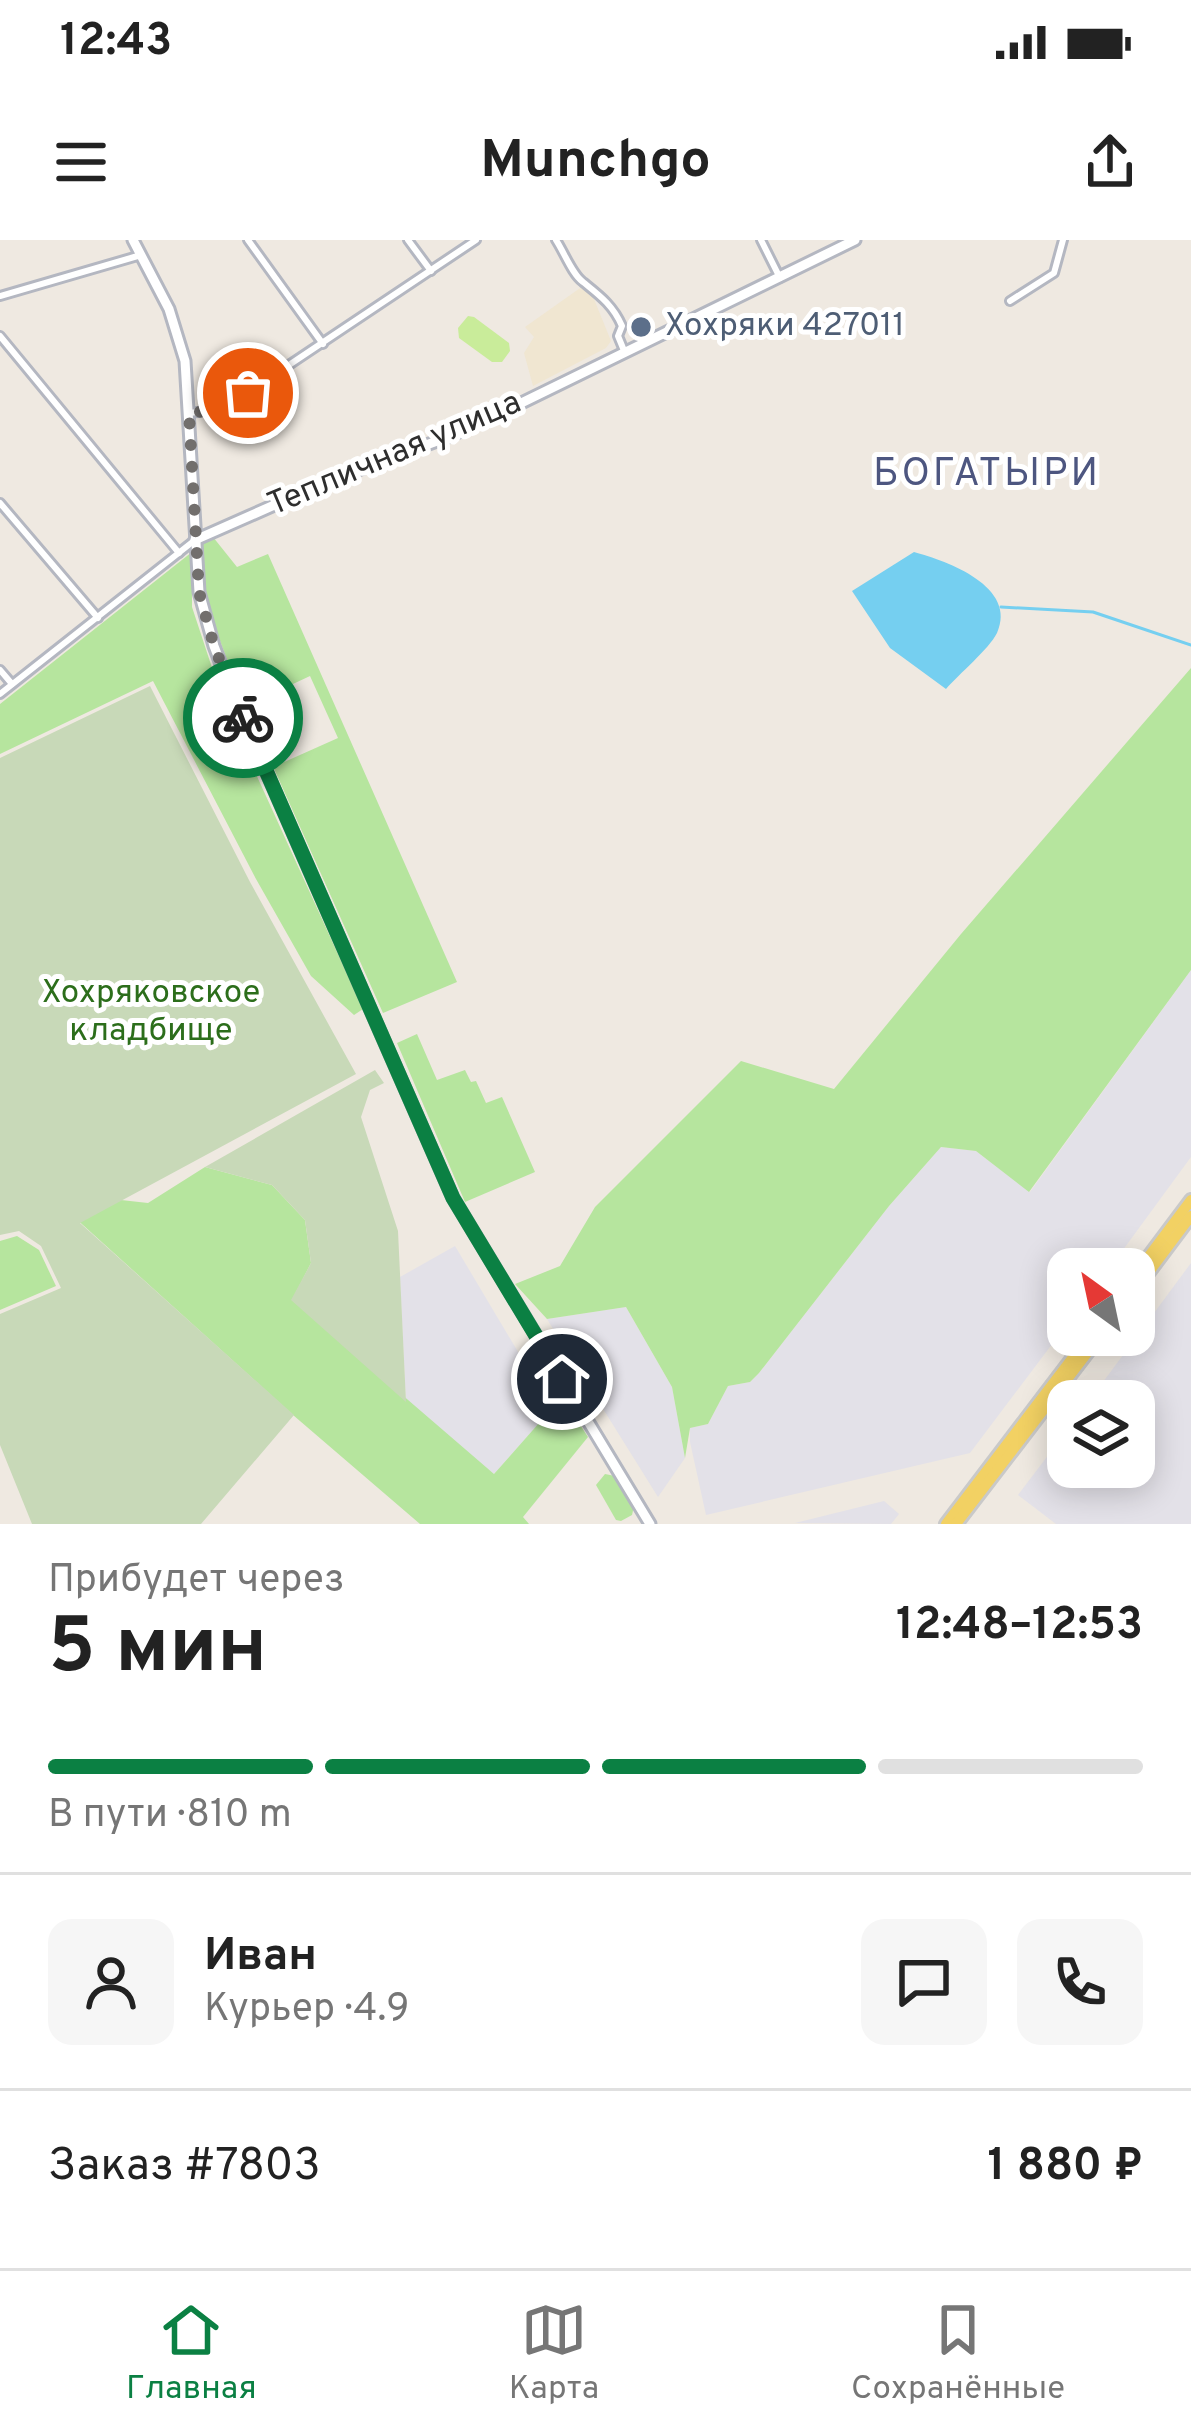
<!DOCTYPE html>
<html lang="ru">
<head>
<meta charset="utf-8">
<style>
	:root { --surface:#fff; --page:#f6f6f6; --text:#222; --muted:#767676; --line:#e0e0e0; --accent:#0b8043 }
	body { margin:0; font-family:Overpass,sans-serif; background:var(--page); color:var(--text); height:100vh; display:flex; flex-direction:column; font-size:45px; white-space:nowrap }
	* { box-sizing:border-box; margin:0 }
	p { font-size:39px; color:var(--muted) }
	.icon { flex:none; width:66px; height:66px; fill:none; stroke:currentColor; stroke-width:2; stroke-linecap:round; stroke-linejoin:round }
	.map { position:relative; height:1284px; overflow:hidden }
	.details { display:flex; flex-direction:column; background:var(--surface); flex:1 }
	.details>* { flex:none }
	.needle { width:78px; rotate:327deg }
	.buttons { position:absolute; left:1047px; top:1008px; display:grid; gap:24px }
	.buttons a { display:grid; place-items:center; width:108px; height:108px; border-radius:24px; background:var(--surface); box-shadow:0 6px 30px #0003; font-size:60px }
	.pin { position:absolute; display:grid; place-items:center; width:102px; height:102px; color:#fff; margin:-51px; border:6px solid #fff; border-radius:50%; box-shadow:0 3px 12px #0007 }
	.courier { position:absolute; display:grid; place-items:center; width:120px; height:120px; margin:-60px; border:9px solid #0b8043; border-radius:50%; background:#fff; color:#222; box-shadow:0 3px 15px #0007 }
	.headline em { font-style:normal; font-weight:700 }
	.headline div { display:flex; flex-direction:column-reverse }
	.headline { display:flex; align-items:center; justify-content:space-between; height:204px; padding:0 48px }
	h1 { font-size:78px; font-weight:700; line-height:90px }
	.bar { display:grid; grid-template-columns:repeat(4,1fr); gap:18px 12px; align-content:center; height:144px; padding:0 48px }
	.bar i { height:15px; border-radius:9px; background:var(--line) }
	.bar .active { background:var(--accent) }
	.bar p { grid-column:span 4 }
	.line { display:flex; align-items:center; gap:30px; padding:0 48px; border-top:3px solid var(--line) }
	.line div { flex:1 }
	.round { display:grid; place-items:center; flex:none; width:126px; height:126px; border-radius:24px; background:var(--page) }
	.status { display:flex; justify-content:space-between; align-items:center; height:84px; padding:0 60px; background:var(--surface); direction:ltr }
	.status svg { height:33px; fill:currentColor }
	header { display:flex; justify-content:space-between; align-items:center; height:156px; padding:0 48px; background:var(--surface); font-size:54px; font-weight:700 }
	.tabs { display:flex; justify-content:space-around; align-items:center; height:168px; border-top:3px solid var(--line); background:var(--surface); font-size:33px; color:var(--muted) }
	.tabs a { display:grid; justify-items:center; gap:6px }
	.tabs .active { color:var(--accent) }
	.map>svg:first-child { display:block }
</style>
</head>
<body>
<div class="status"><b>12:43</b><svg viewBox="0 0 49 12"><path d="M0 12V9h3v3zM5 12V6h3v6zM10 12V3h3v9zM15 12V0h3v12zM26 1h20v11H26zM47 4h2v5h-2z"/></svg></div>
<header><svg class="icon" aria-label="menu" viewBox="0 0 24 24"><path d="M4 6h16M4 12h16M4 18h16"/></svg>Munchgo<svg class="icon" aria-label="share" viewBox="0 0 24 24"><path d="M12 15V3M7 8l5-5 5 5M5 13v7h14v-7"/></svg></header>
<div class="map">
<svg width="1191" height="1284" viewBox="0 0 1191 1284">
	<rect width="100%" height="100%" fill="#efe9e1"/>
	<g fill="#e3e1e8">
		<path d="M1191,730V917L1109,1029H1068V1083L970,1213L706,1275L690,1202V1188L708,1184L728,1146L750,1142L759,1133L889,966L941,907L976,911L1030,952Z"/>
		<path d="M455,1006L552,1169L494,1234L406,1162L400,1037Z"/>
		<path d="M1191,1023V1284H1056L1018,1255L1068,1189V1227H1134V1161H1089Z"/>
		<path d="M626,1067L672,1147L685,1218L658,1257L547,1079Z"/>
		<path d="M884,1261L899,1274L891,1284L795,1283Z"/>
	</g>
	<path fill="#f0e6d1" d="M583,46L594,59L611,101L606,108L533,146L524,113L534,97L525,87Z"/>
	<g fill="#b6e59e">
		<path d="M213,297L237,327L268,314L457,742L383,773L255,486L260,481L282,523L338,498L310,436L246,466C225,413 198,358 203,301Z"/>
		<path d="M192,312V367L224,464L363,769L354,775L311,736L256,639L153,441L0,514V464Z"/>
		<path d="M1191,428V730L1029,952L976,911L941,907L889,966L759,1133L750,1142L728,1146L708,1184L690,1188L685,1218L672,1147L626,1067L547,1079L515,1044L560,1026L595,967L741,821L834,849L961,694Z"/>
		<path d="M417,794L437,840L465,830L471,842L476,841L486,863L502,857L535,932L465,962L397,803Z"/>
		<path d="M0,865L29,882L121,960L148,963L205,927L272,945L305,980L311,1023L292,1060L494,1234L562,1157L588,1197L523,1277L529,1284H420L293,1175L0,910Z"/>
		<path d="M17,996L39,1010L56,1046L0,1070V1001Z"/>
		<path d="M605,1234L615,1236L634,1266L632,1275L621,1281L616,1280L596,1245Z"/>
	</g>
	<g fill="#c8d9b8">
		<path d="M150,446L250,642L356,834L80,983L294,1175L201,1284H32L0,1205V1074L61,1048L41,1006L19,991L0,995V518Z"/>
		<path d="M375,830L384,843L370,850L361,877L398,991L406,1162L291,1060L311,1023L305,980L272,945L205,927Z"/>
	</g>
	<path fill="#c9ec9a" d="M468,76L474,77L509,103L510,111L502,122H492L459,98L458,88Z"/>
	<path fill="#75cff0" d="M914,312C948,321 1018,347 997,393C989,409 959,434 946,449L890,408L852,351Z"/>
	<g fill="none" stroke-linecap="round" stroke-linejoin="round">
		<path stroke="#75cff0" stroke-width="3" d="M1001,367L1093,372L1191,405"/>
		<defs>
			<g id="street">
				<path d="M248,0L323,104"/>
				<path d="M408,0L431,31"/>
				<path d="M556,0C564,12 572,34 583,42C599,55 613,65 622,86L618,96L625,113"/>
				<path d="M761,0L780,38"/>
				<path d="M0,56L141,15"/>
				<path d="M1010,61L1054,33L1063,0"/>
				<path d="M0,96L179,313"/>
				<path d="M189,173L223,169L476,0"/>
				<path d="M0,263L98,378"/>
				<path d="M0,430L12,444"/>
				<path d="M0,454L195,300"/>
			</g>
			<g id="secondary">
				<path d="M133,0L169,69L185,121L199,352L214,406L234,458L453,958L650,1284"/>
				<path d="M195,300L331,240L448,197L507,170L855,0"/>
			</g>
			<g id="primary">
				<path d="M1134,1036L1191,960"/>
				<path d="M1134,1052L1191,976"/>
				<path d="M946,1284L1090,1095"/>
				<path d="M956,1284L1101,1095"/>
			</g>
		</defs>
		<use href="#street" stroke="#b4b7c1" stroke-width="12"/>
		<use href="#secondary" stroke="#b4b7c1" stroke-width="15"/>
		<use href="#primary" stroke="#c9c9c9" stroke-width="16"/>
		<use href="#street" stroke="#fff" stroke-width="6"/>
		<use href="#secondary" stroke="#fff" stroke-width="9"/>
		<use href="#primary" stroke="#f2d163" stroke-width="10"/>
	</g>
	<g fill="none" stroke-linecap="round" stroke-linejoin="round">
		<path stroke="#726f6d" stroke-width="12" stroke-dasharray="0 21.6" d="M243,478L214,406L199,352L189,173L223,169L248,153"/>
		<path stroke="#0b8043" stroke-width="15" d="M243,478L453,958L562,1139"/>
	</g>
	<circle fill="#5c6f8a" stroke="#fff" stroke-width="4.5" cx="641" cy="87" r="12"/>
	<g text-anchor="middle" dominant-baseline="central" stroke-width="10" stroke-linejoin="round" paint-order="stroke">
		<g font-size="33" fill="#4e5e75" stroke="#fff" text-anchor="start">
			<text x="665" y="87">Хохряки 427011</text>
		</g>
		<g font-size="33" fill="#2e2e2e" stroke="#fff">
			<text transform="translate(395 215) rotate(-23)">Тепличная улица</text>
		</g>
		<g font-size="33" fill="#2c6e1b" stroke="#fff">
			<text x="151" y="754">Хохряковское<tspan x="151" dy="38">кладбище</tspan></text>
		</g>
		<g font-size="39" letter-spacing="3" fill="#4d5680" stroke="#fff">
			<text x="987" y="235">БОГАТЫРИ</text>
		</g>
	</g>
</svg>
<div class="buttons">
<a><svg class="needle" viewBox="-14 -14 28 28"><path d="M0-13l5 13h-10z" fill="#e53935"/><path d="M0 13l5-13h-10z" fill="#767676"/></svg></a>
<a><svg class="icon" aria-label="layers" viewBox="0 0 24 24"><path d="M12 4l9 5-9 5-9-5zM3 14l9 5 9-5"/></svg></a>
</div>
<div class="pin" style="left:248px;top:153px;background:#ea580c"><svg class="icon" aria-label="bag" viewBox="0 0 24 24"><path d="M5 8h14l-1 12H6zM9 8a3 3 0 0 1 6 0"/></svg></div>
<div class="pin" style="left:562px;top:1139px;background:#1f2937"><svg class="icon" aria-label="home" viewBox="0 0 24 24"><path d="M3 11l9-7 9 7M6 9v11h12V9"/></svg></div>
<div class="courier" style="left:243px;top:478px"><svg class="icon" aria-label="bike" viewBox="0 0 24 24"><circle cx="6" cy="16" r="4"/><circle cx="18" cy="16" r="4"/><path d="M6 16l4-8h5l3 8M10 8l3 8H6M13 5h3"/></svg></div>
</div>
<section class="details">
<div class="headline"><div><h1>5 мин</h1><p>Прибудет через</p></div><em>12:48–12:53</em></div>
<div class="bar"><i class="active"></i><i class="active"></i><i class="active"></i><i></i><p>В пути · 810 m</p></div>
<div class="line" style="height:216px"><a class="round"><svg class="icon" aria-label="person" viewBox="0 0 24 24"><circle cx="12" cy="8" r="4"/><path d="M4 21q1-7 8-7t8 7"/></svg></a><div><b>Иван</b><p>Курьер · 4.9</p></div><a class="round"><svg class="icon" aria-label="chat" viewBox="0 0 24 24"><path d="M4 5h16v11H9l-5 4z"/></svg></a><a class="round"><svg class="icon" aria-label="phone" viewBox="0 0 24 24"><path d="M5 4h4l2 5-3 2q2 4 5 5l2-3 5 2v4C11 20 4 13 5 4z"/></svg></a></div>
<div class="line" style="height:156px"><div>Заказ #7803</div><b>1 880 ₽</b></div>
</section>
<nav class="tabs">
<a class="active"><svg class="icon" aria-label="home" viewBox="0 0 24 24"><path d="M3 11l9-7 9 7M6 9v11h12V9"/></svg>Главная</a>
<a><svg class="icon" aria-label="map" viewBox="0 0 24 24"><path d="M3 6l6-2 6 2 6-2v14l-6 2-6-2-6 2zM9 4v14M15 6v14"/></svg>Карта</a>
<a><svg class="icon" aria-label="saved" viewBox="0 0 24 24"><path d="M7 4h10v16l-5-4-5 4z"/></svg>Сохранённые</a>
</nav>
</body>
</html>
